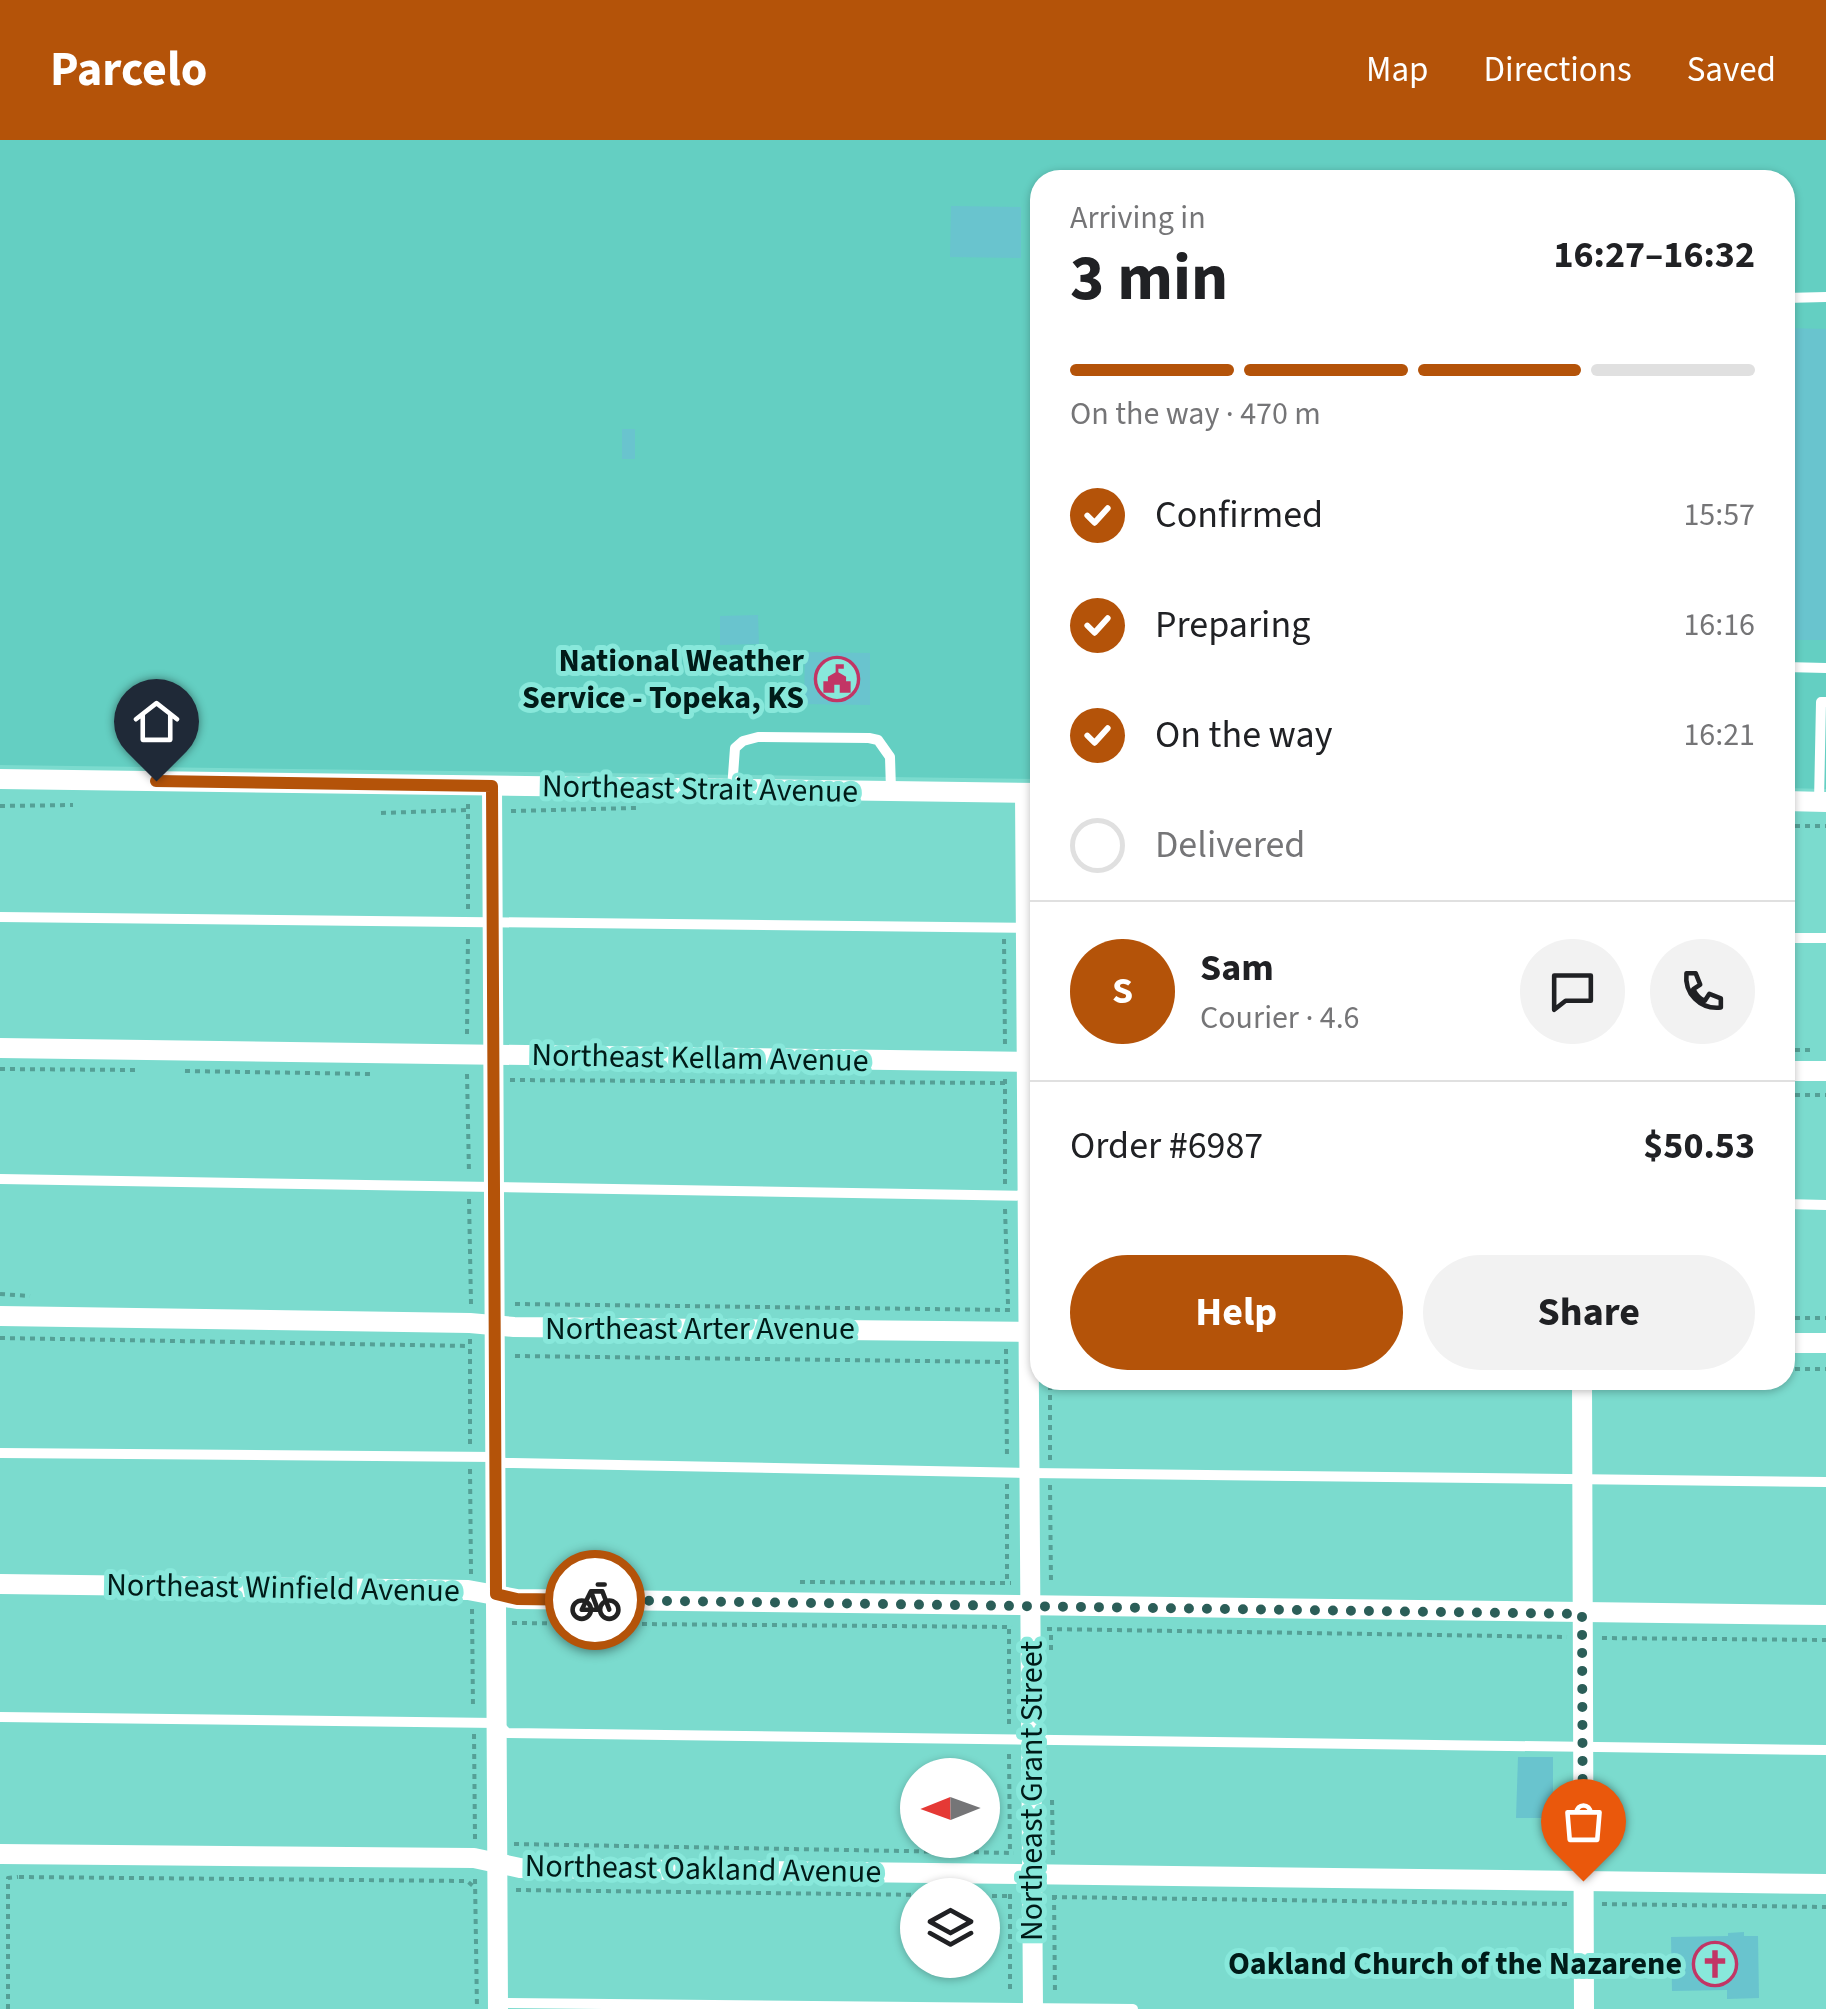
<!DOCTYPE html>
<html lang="en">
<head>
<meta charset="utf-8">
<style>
	:root { --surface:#fff; --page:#f2f2f2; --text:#202124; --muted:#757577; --line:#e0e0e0; --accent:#b45309 }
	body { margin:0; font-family:"Source Sans 3",sans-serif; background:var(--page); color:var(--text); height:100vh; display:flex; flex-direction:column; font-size:38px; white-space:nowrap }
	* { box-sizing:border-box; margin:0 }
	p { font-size:32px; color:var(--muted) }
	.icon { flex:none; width:55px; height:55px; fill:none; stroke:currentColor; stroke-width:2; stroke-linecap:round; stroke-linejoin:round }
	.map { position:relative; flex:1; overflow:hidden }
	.panel { position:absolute; left:1030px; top:30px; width:765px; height:1220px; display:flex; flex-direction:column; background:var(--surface); border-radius:30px; box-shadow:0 2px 8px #0004 }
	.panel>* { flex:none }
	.needle { width:65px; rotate:269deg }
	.tools { position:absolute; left:900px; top:1618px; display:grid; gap:20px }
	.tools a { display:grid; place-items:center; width:100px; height:100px; border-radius:50%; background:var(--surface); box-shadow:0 2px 8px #0004; font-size:50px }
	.pin { position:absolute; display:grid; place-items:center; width:85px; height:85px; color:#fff; margin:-102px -42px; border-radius:50% 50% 50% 0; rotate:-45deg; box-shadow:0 0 10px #0007 }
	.pin .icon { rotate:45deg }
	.courier { position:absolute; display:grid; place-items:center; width:100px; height:100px; margin:-50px; border:8px solid #b45309; border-radius:50%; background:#fff; color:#222; box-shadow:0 2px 12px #0007 }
	.summary em { font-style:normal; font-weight:700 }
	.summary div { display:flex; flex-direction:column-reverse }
	.summary { display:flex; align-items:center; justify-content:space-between; height:170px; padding:0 40px }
	h1 { font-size:65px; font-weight:700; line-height:75px }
	.bar { display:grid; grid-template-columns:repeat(4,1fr); gap:15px 10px; align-content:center; height:120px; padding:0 40px }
	.bar i { height:12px; border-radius:8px; background:var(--line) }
	.bar .on { background:var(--accent) }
	.bar p { grid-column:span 4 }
	.line { display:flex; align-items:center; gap:25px; padding:0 40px; border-top:2px solid var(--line) }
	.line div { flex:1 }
	.round { display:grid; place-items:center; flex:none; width:105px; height:105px; border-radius:52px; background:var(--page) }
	ol { padding:0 40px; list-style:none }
	li { display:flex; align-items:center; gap:30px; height:110px }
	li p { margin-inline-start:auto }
	li .icon { padding:10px; border-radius:50%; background:var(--accent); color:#fff; stroke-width:4 }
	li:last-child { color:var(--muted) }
	li i { width:55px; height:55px; border:5px solid var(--line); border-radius:50% }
	.primary-button { display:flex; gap:20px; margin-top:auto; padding:20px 40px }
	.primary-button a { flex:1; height:115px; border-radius:60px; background:var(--accent); color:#fff; font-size:40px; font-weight:700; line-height:115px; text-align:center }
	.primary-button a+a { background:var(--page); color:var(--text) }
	header { display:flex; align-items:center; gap:60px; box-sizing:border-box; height:140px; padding:0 50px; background:var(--accent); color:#fff }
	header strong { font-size:48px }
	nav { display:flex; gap:55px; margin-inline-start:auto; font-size:35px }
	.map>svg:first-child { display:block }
</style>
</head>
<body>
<header>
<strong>Parcelo</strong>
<nav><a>Map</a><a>Directions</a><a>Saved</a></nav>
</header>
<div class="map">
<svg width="1826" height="1869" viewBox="0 0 1826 1869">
	<rect width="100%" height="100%" fill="#7bdbce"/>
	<path fill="#64cfc2" d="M0,0H1826V649L1785,648V40H1040V639L0,625Z"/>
	<g fill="#69c4ce">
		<path d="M951,66L1021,67V118L950,117Z"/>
		<path d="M1785,188L1826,189V500H1785Z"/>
		<rect x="622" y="289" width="13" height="30"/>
		<path d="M758,475L759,504L720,505V476Z"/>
		<path d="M805,512L870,513V565L804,564Z"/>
		<path d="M1518,1617H1553V1678H1516Z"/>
		<path d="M1744,1792V1796H1758L1759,1858L1727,1859V1850L1672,1851L1671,1797L1728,1796V1793Z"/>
	</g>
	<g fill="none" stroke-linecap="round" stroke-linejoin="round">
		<g stroke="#55a096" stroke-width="4" stroke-dasharray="5 5" stroke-linecap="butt">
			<path d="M0,666L73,665"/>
			<path d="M511,671L636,668"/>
			<path d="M381,673L467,670"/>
			<path d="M1785,686H1826"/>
			<path d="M468,769V664"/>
			<path d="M1004,799L1005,905"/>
			<path d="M467,894L468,794"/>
			<path d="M1785,910H1811"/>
			<path d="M0,929L135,930"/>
			<path d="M185,931L370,934"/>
			<path d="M467,934L469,1034"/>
			<path d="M1005,939V1045"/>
			<path d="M510,940L1006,943"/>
			<path d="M1785,955H1826"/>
			<path d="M469,1059L471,1164"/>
			<path d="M1005,1069L1008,1164"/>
			<path d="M0,1154L30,1156"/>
			<path d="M515,1164L1010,1170"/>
			<path d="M1785,1178H1826"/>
			<path d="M0,1198L470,1206"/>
			<path d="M1006,1209L1007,1319"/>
			<path d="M515,1216L1005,1222"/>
			<path d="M1785,1229H1826"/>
			<path d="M470,1304V1199"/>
			<path d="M1050,1320V1240"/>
			<path d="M470,1329L471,1434"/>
			<path d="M1007,1344V1444"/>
			<path d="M1050,1345L1051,1445"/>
			<path d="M800,1442L1011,1443"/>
			<path d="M472,1469L473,1569"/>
			<path d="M512,1483L1012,1487"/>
			<path d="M1009,1489V1584"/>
			<path d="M1047,1489L1567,1497"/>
			<path d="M1602,1498L1826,1500"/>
			<path d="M1051,1510V1490"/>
			<path d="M474,1594L475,1699"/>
			<path d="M1009,1614L1010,1714"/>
			<path d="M1052,1660L1053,1715"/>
			<path d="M514,1704L1014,1713"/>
			<path d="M19,1737L467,1741L473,1746"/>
			<path d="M475,1739L477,1869"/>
			<path d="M516,1750L930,1755"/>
			<path d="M1010,1754V1854"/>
			<path d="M1054,1755L1055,1855"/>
			<path d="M982,1756H1008"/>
			<path d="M1052,1757L1568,1764"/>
			<path d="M1602,1764L1826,1767"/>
			<path d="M8,1869V1738L18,1737"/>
		</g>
		<g stroke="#fff" stroke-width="10">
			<path d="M1785,158L1826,157"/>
			<path d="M1785,527L1826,528"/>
			<path d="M732,649L735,608L743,601L758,597L869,598L878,600L890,617L891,650"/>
			<path d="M1819,662L1821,562H1826"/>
			<path d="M0,777L1040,788"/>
			<path d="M1785,798H1826"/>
			<path d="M0,1039L1040,1056"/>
			<path d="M1785,1064L1826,1065"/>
			<path d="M0,1313L496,1317L504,1323H513L1030,1333L1826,1342"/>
			<path d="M0,1577L497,1583L507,1593L1826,1610"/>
			<path d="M498,1863L1133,1869"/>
		</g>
		<g stroke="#fff" stroke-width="20">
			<path d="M0,639L1040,653"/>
			<path d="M492,646L498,1869"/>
			<path d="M1025,653L1033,1869"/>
			<path d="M1785,661L1826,662"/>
			<path d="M0,908L1038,922"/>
			<path d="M1785,931H1826"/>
			<path d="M0,1176L470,1183L514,1187L1038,1192"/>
			<path d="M1785,1203H1826"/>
			<path d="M1582,1240L1584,1869"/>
			<path d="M0,1444L468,1450L517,1459L1826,1475"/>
			<path d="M0,1714L474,1718L520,1728L1826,1744"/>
		</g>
	</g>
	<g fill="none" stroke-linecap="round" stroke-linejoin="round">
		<path stroke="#2b5e58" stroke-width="10" stroke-dasharray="0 18" d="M595,1460L1582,1474L1583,1741"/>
		<path stroke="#b45309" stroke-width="12" d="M156,641L492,646L496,1454L517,1459L595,1460"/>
	</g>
	<defs>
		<symbol id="civic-ring" viewBox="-11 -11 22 22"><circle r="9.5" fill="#88e8db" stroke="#c23565" stroke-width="1.5"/><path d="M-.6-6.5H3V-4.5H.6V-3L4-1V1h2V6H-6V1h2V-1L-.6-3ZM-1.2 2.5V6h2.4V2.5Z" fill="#c23565"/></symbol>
		<symbol id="church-ring" viewBox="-11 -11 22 22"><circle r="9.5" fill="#88e8db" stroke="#c23565" stroke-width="1.5"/><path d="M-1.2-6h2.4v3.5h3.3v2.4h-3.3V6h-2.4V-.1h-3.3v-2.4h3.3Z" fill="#c23565"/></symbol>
	</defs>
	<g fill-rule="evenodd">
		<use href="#civic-ring" x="812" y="514" width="50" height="50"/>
		<use href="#church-ring" x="1690" y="1799" width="50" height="50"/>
	</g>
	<g text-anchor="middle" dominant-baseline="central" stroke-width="10" stroke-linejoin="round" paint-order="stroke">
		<g font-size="32" font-weight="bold" fill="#001b18" stroke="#88e8db" text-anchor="end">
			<text x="804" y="521">National Weather<tspan x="804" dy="37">Service - Topeka, KS</tspan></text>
			<text x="1682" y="1824">Oakland Church of the Nazarene</text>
		</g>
		<g font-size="32" fill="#001b18" stroke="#88e8db">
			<text transform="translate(700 649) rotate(1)">Northeast Strait Avenue</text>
			<text transform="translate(700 918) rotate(1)">Northeast Kellam Avenue</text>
			<text x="700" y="1189">Northeast Arter Avenue</text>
			<text transform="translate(283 1448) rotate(1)">Northeast Winfield Avenue</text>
			<text transform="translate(1032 1651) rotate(-90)">Northeast Grant Street</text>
			<text transform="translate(703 1729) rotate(1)">Northeast Oakland Avenue</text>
		</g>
	</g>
</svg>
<div class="tools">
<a><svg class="needle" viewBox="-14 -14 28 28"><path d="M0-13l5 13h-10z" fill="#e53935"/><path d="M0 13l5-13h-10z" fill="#757577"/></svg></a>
<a><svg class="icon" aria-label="layers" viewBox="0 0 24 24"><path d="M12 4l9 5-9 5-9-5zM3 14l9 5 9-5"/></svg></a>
</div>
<div class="pin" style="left:1583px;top:1741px;background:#ea580c"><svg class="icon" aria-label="bag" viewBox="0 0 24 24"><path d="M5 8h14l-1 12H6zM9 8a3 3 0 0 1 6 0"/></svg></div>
<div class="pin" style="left:156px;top:641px;background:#1f2937"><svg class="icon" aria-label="home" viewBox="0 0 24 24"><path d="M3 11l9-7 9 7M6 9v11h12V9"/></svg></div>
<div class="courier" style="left:595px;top:1460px"><svg class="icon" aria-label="bike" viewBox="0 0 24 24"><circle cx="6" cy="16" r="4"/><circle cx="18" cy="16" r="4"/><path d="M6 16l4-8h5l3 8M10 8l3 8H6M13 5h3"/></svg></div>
<section class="panel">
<div class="summary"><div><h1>3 min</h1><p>Arriving in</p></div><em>16:27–16:32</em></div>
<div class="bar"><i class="on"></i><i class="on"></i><i class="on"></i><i></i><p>On the way · 470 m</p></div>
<ol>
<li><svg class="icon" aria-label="check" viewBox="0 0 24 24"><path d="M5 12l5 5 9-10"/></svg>Confirmed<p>15:57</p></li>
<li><svg class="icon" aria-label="check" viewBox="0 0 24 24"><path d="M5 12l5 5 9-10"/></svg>Preparing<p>16:16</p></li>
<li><svg class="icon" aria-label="check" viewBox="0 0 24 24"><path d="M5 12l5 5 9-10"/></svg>On the way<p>16:21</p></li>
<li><i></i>Delivered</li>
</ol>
<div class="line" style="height:180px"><b class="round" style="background:var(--accent);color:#fff">S</b><div><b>Sam</b><p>Courier · 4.6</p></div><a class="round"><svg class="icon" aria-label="chat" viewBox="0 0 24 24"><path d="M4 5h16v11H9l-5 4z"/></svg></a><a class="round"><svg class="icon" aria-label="phone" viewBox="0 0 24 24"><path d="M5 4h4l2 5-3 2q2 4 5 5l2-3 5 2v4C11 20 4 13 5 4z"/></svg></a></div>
<div class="line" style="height:130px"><div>Order #6987</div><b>$50.53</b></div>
<div class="primary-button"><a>Help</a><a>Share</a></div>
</section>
</div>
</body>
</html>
